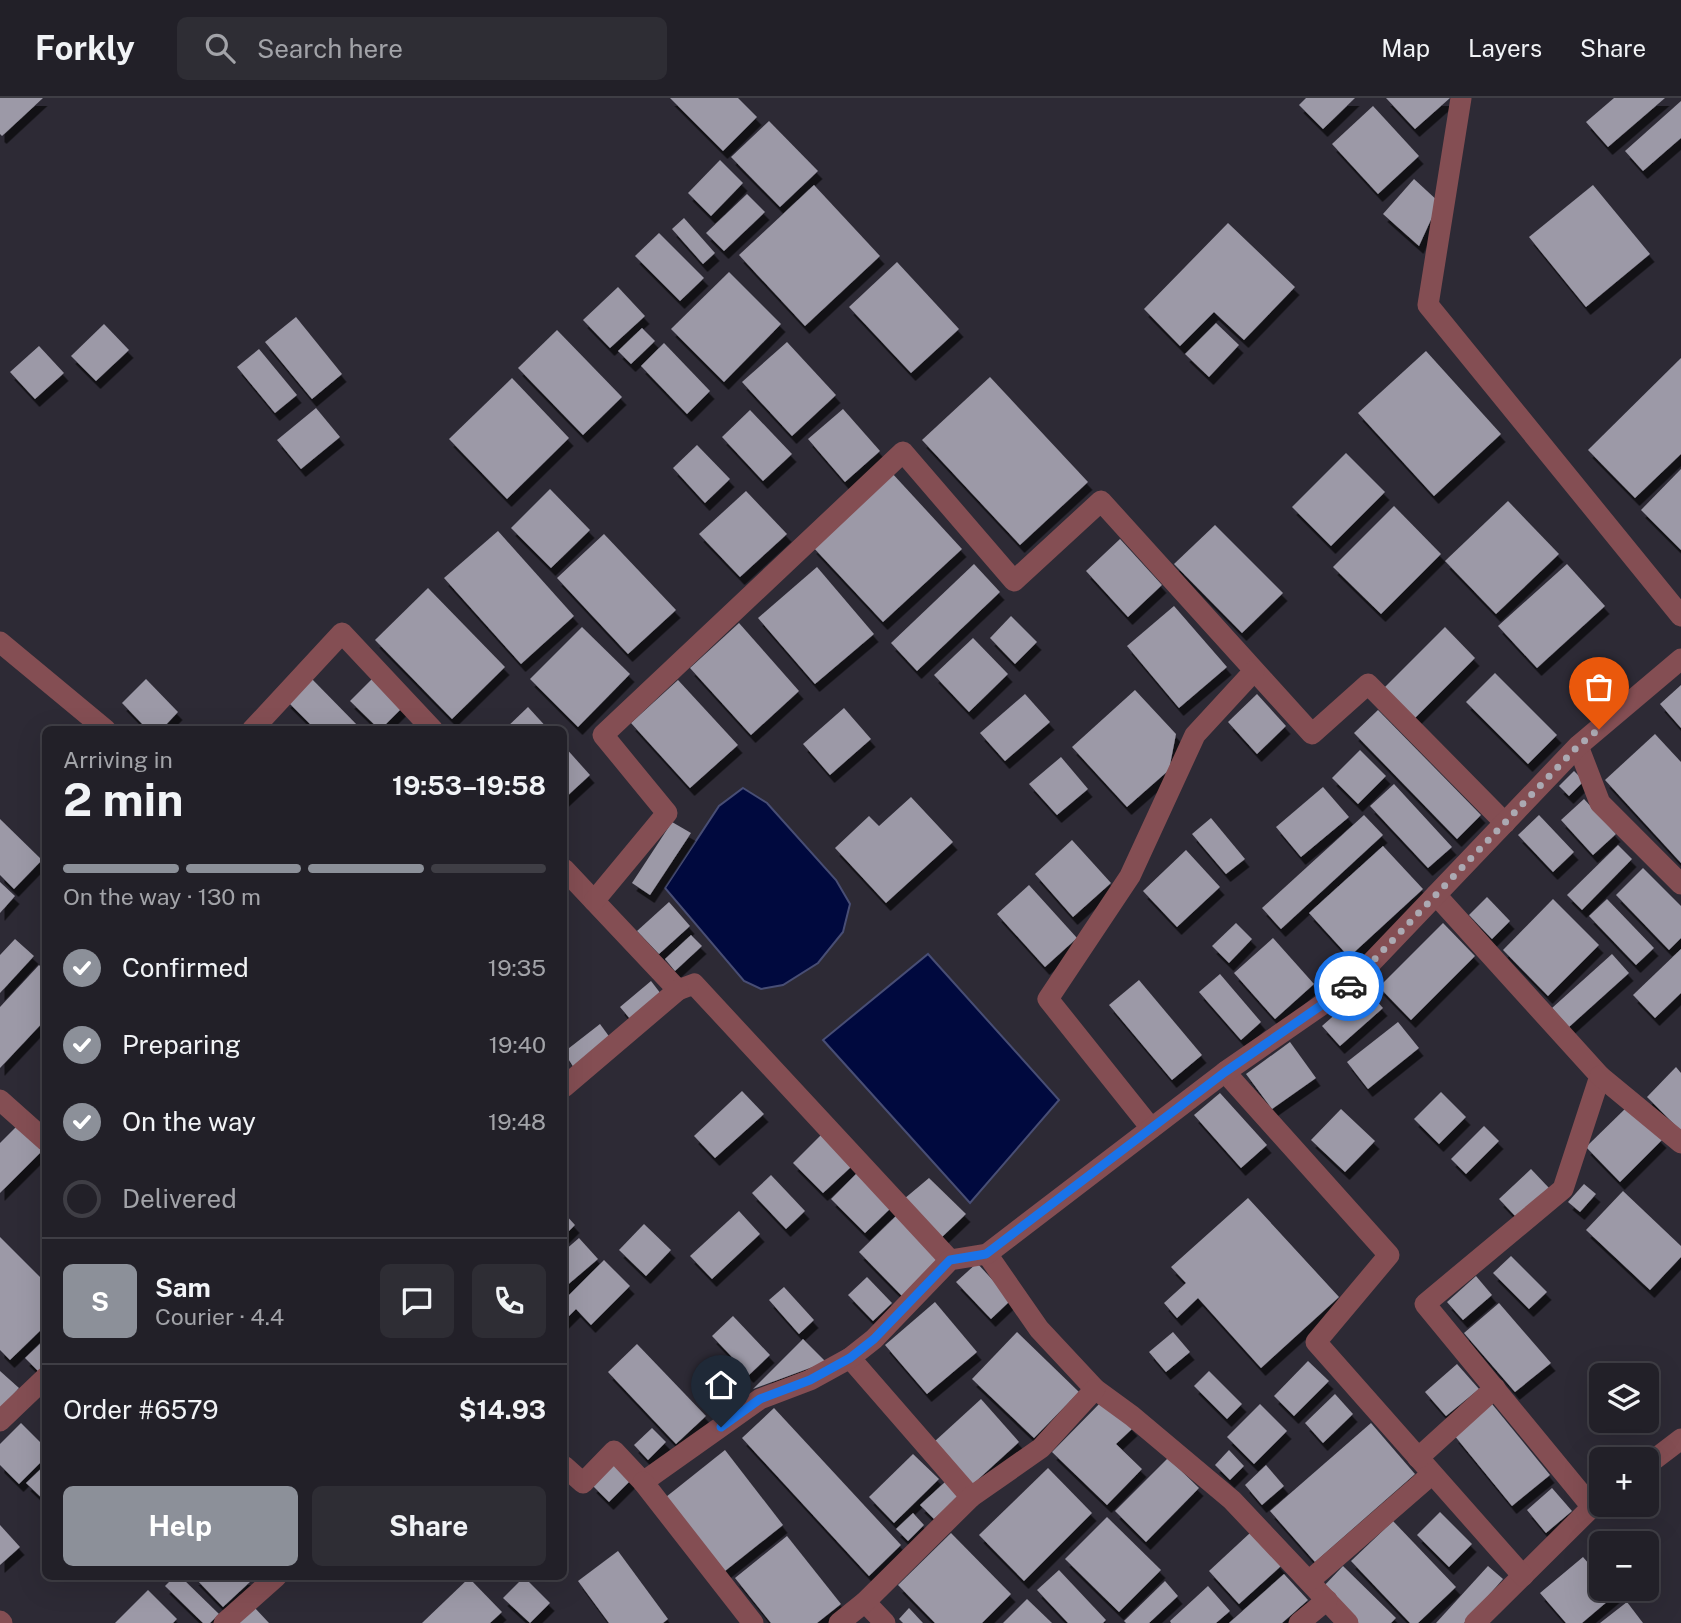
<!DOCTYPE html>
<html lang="en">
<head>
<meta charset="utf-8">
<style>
	:root { --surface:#222028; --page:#2e2d34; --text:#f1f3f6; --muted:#a2a3a8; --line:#3f3e45; --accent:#8c9099 }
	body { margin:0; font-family:"Public Sans",sans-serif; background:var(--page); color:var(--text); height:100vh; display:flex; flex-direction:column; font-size:26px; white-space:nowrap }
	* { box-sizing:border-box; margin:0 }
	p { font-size:23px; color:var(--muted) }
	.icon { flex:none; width:38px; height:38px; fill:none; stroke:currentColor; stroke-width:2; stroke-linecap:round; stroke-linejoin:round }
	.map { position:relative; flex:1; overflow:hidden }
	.side { position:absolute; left:42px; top:628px; width:525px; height:854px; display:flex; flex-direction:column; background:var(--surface); border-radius:10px; box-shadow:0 7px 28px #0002,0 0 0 2px var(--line) }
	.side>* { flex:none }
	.controls { position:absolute; left:1589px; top:1265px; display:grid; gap:14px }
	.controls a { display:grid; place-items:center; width:70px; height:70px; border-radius:10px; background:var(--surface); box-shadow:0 7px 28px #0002,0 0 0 2px var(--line); font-size:35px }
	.pin { position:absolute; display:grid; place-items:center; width:60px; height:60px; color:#fff; margin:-72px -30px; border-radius:50% 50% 50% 0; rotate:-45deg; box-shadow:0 0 7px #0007 }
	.pin .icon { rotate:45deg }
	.courier { position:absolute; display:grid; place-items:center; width:70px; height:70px; margin:-35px; border:5px solid #1a73e8; border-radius:50%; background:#fff; color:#222; box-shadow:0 2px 9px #0007 }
	.head em { font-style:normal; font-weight:700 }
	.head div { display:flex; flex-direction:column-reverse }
	.head { display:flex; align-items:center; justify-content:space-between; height:119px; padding:0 21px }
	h1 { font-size:46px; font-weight:700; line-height:52px }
	.bar { display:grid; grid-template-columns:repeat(4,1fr); gap:10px 7px; align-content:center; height:84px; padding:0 21px }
	.bar i { height:9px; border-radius:5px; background:var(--line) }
	.bar .on { background:var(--accent) }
	.bar p { grid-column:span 4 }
	.line { display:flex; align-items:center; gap:18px; padding:0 21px; border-top:2px solid var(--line) }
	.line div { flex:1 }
	.round { display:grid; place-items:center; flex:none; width:74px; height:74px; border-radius:10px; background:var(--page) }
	ol { padding:0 21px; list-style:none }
	li { display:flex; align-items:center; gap:21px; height:77px }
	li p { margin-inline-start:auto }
	li .icon { padding:7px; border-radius:50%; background:var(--accent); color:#fff; stroke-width:4 }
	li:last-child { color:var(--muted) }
	li i { width:38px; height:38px; border:4px solid var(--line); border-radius:50% }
	.button { display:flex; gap:14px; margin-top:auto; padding:14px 21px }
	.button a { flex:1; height:80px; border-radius:10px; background:var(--accent); color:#fff; font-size:28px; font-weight:700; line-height:80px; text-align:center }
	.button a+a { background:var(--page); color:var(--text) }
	header { display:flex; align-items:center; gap:42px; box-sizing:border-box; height:98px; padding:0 35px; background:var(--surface); border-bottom:2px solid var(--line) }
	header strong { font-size:33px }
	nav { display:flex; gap:38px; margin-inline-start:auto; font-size:24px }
	.search { width:490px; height:63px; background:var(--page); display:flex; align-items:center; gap:18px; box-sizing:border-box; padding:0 24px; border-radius:10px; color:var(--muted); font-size:26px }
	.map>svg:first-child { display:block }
</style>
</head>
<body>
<header>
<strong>Forkly</strong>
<div class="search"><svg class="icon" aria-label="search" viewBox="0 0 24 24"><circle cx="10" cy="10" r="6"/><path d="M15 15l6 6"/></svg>Search here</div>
<nav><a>Map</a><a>Layers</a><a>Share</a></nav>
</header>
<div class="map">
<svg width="1681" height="1525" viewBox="0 0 1681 1525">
	<defs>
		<filter id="shadow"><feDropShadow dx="4.5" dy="8" stdDeviation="0" flood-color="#0009"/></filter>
	</defs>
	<rect width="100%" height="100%" fill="#2d2a35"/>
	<g fill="#00093e" stroke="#484e75" stroke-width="2">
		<path d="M743,690L767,705L836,782L850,806L843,834L818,865L783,887L761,891L744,883L665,790L719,708Z"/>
		<path d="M928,856L1059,1002L970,1105L823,942Z"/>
	</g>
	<g fill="#9c99a7" filter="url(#shadow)">
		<path d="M0,0H43L2,38L0,36Z"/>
		<path d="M670,0H738L757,19L723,53Z"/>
		<path d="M1306,0H1355L1323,31L1299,7Z"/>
		<path d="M1386,0H1450L1415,31Z"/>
		<path d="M1614,0H1665L1608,49L1586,24Z"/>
		<path d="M1681,3V40L1643,73L1625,53Z"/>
		<path d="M1373,8L1419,58L1378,96L1332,46Z"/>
		<path d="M769,23L818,73L780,109L731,59Z"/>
		<path d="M720,62L743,85L711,118L688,95Z"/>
		<path d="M1414,81L1439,104L1419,148L1383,116Z"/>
		<path d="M814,87L880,158L805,228L739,157Z"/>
		<path d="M1593,87L1650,156L1586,209L1529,139Z"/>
		<path d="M747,96L765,114L724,153L706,135Z"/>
		<path d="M684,120L715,155L703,166L672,131Z"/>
		<path d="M1228,125L1295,189L1244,242L1214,214L1180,248L1144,211Z"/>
		<path d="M659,135L704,180L680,203L635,158Z"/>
		<path d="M897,164L959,231L911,275L849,209Z"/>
		<path d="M729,174L781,226L724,284L671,231Z"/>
		<path d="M618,189L645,218L610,250L583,222Z"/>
		<path d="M296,219L342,276L312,301L265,244Z"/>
		<path d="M1216,225L1239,247L1209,279L1185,256Z"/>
		<path d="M104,226L129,252L96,283L71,258Z"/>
		<path d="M642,230L655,243L631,266L618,253Z"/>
		<path d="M557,232L622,299L583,337L518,270Z"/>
		<path d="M787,244L836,297L792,338L742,284Z"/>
		<path d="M664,245L710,293L687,316L641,268Z"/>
		<path d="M39,248L64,275L35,301L10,274Z"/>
		<path d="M259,251L297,297L275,315L237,269Z"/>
		<path d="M1426,253L1501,336L1434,398L1358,315Z"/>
		<path d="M1681,260V356L1635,400L1588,352Z"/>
		<path d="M990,279L1088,384L1020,447L922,342Z"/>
		<path d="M512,280L569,340L507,401L449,341Z"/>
		<path d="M316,310L340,339L301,371L277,342Z"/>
		<path d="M843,311L880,353L845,384L808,341Z"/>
		<path d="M750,312L792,356L763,383L722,339Z"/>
		<path d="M697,347L730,381L705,405L673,370Z"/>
		<path d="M1346,355L1385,394L1331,448L1292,409Z"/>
		<path d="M1681,371V452L1641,412Z"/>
		<path d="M891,374L962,451L883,524L812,448Z"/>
		<path d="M550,391L590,432L551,470L511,430Z"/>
		<path d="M746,393L787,436L740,479L699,436Z"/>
		<path d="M1508,403L1559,456L1496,516L1445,463Z"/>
		<path d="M1394,408L1441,456L1381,516L1333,469Z"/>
		<path d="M1215,427L1283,495L1242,535L1174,466Z"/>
		<path d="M498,433L574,518L521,566L444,480Z"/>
		<path d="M604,436L676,512L628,556L557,480Z"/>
		<path d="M1120,441L1162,487L1128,519L1086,473Z"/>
		<path d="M974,466L1000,494L917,573L891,545Z"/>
		<path d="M1567,466L1605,508L1537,570L1498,528Z"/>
		<path d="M817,469L874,536L815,586L758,520Z"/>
		<path d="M428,490L505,569L452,621L375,542Z"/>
		<path d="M1174,508L1227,569L1179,610L1127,548Z"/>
		<path d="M1011,518L1037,544L1015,566L990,540Z"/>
		<path d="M739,525L799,593L751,637L690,570Z"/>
		<path d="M582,529L630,576L578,629L530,581Z"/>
		<path d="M1445,529L1475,560L1414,621L1383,591Z"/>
		<path d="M973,540L1008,576L969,614L934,577Z"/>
		<path d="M1495,575L1557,637L1528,666L1466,604Z"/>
		<path d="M310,579L362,632H316L286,602Z"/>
		<path d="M373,580L403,609L380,632L350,603Z"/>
		<path d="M146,581L178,614L161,632H148L122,605Z"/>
		<path d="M678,582L738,647L690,690L631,625Z"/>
		<path d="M1681,587V630L1660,606Z"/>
		<path d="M1135,592L1176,636L1169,672L1127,709L1072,649Z"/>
		<path d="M1025,596L1050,624L1005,663L980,635Z"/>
		<path d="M1257,596L1286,628L1257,656L1228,624Z"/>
		<path d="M528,609L549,632H504Z"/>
		<path d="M844,610L871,641L830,677L803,646Z"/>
		<path d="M1378,612L1481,717L1457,741L1354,635Z"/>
		<path d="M1655,636L1681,664V765L1605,682Z"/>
		<path d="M564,648L590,677L564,701Z"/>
		<path d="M1360,652L1386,678L1358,706L1332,680Z"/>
		<path d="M1061,659L1088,691L1057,717L1029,686Z"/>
		<path d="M1574,673L1584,683L1569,698L1559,688Z"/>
		<path d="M1394,686L1452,749L1428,770L1370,708Z"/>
		<path d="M1323,689L1349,719L1301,759L1276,729Z"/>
		<path d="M911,699L953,744L886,805L835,750L869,718L879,728Z"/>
		<path d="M1584,701L1616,736L1593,757L1561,722Z"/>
		<path d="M1364,717L1383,737L1281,831L1262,810Z"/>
		<path d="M1539,717L1574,754L1553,774L1518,737Z"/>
		<path d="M1211,720L1245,761L1226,776L1192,736Z"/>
		<path d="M0,721L42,762L14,791L0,777Z"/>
		<path d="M672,724L691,735L650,797L632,785Z"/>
		<path d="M1072,742L1111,785L1073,819L1035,776Z"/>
		<path d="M1618,747L1632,761L1582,812L1567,797Z"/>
		<path d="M1383,748L1423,791L1349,859L1309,815Z"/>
		<path d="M1186,752L1220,789L1177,829L1143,793Z"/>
		<path d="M1643,770L1681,808V840L1669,852L1616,797Z"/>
		<path d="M0,784L15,798L0,815Z"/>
		<path d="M1029,787L1077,840L1045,869L997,816Z"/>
		<path d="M1487,799L1510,823L1492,841L1469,817Z"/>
		<path d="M1553,801L1599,847L1548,898L1503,852Z"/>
		<path d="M1607,801L1654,850L1636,867L1589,818Z"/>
		<path d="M669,804L690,828L659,856L637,833Z"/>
		<path d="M1236,825L1252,841L1229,865L1212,848Z"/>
		<path d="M1443,825L1475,858L1411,922L1379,889Z"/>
		<path d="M691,837L702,848L675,873L665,861Z"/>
		<path d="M1273,840L1314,886L1275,921L1234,875Z"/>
		<path d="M15,841L34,858L0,895V857Z"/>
		<path d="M1681,851V895L1655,920L1633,897Z"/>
		<path d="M1612,856L1629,875L1569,929L1552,910Z"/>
		<path d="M39,867L46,874V921L0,970V909Z"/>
		<path d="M1220,876L1261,924L1241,942L1199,894Z"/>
		<path d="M1139,882L1202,957L1172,982L1109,907Z"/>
		<path d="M651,883L661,896L631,922L620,909Z"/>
		<path d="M1365,890L1383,910L1340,948L1322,928Z"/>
		<path d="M1398,924L1419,950L1368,991L1347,964Z"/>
		<path d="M600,926L611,941L574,970L564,954Z"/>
		<path d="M1290,944L1316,980L1272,1011L1246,976Z"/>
		<path d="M1676,969L1681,975V1033L1647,999Z"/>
		<path d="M742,993L764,1016L715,1060L694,1038Z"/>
		<path d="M1441,994L1466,1019L1439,1046L1414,1021Z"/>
		<path d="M1220,995L1267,1047L1241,1070L1194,1017Z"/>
		<path d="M1628,1008L1662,1042L1620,1084L1586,1049Z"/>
		<path d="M1341,1011L1375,1043L1345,1074L1311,1042Z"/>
		<path d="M17,1028L42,1053L0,1095V1045Z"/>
		<path d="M1484,1028L1499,1043L1466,1076L1451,1061Z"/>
		<path d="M822,1036L852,1068L823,1095L793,1065Z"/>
		<path d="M1531,1071L1549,1090L1517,1120L1499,1101Z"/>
		<path d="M859,1073L893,1108L865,1135L831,1101Z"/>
		<path d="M771,1077L805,1113L786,1131L752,1095Z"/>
		<path d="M929,1080L966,1116L941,1140L904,1101Z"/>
		<path d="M1584,1086L1596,1096L1580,1114L1568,1104Z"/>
		<path d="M1623,1093L1681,1148V1159L1650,1192L1586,1132Z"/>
		<path d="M1248,1100L1339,1199L1261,1270L1198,1200L1177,1220L1164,1205L1186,1185L1171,1169Z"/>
		<path d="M739,1113L760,1136L712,1181L690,1158Z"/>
		<path d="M564,1115L575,1127L564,1138Z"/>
		<path d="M899,1115L942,1159L902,1198L859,1154Z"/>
		<path d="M644,1126L671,1152L646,1178L619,1152Z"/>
		<path d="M0,1139L46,1185V1227L10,1262L0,1252Z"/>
		<path d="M579,1140L598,1161L564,1190V1153Z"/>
		<path d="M1511,1158L1547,1194L1529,1211L1493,1175Z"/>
		<path d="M604,1162L630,1188L591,1227L576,1211L564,1223V1202Z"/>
		<path d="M977,1165L1011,1202L991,1221L956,1184Z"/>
		<path d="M1476,1178L1492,1197L1463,1222L1447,1204Z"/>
		<path d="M867,1179L892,1205L873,1223L848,1197Z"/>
		<path d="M784,1189L814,1222L799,1236L769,1202Z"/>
		<path d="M935,1204L977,1254L927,1296L885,1247Z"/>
		<path d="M1499,1205L1551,1265L1515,1294L1464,1235Z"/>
		<path d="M733,1218L770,1257L749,1277L712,1238Z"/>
		<path d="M1017,1234L1079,1294L1034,1340L972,1281Z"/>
		<path d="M1173,1234L1190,1254L1166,1274L1149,1254Z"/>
		<path d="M46,1240V1266L38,1273L25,1260Z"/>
		<path d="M803,1241L826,1264L753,1291Z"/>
		<path d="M637,1246L706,1318L676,1346L608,1274Z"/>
		<path d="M1308,1263L1329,1283L1294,1318L1274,1298Z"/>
		<path d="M1457,1266L1479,1291L1446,1318L1425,1294Z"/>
		<path d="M0,1273L19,1290L0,1311Z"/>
		<path d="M1209,1273L1242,1306L1227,1321L1194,1288Z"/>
		<path d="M1335,1296L1353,1316L1323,1345L1305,1325Z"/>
		<path d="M981,1301L1019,1344L973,1386L934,1344Z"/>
		<path d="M1104,1301L1133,1330L1116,1346L1142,1371L1107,1407L1052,1354Z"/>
		<path d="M1260,1306L1287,1333L1254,1366L1227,1339Z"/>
		<path d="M1492,1306L1550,1377L1512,1408L1454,1337Z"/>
		<path d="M774,1310L901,1447L869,1478L742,1340Z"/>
		<path d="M21,1325L46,1350V1359L19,1386L0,1367V1346Z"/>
		<path d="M1371,1325L1415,1376L1315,1464L1270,1413Z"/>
		<path d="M652,1330L666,1344L648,1362L634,1347Z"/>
		<path d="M725,1352L783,1427L725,1473L666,1399Z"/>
		<path d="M1229,1352L1244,1368L1230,1382L1215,1367Z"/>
		<path d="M913,1356L939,1381L894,1425L869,1399Z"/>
		<path d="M1168,1360L1199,1390L1146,1444L1115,1413Z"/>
		<path d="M616,1363L633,1380L609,1404L592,1387Z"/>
		<path d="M46,1366V1404L26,1385Z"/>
		<path d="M1266,1367L1284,1388L1262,1407L1245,1387Z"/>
		<path d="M1048,1370L1092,1415L1024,1483L979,1437Z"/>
		<path d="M945,1384L959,1398L934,1421L920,1407Z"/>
		<path d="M1552,1390L1572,1413L1546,1435L1527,1412Z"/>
		<path d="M1440,1414L1472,1446L1449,1469L1417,1437Z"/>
		<path d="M913,1415L924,1427L908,1443L896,1431Z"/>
		<path d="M1107,1419L1161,1472L1119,1514L1065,1461Z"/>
		<path d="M1393,1423L1456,1489L1418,1525H1410L1351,1463Z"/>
		<path d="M0,1427L20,1449L0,1467Z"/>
		<path d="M951,1435L1011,1496L982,1525H935L898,1487Z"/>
		<path d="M1250,1435L1281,1468L1239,1506L1209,1473Z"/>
		<path d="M787,1438L841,1506L817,1525H771L735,1480Z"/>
		<path d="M618,1453L668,1521L663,1525H609L578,1483Z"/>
		<path d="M1583,1459L1601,1480V1491H1611L1615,1497L1582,1525H1566L1540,1495Z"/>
		<path d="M1343,1468L1396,1520L1391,1525H1357L1322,1490Z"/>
		<path d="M1488,1468L1503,1481L1464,1525H1436Z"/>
		<path d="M1059,1472L1106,1522L1103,1525H1068L1037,1492Z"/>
		<path d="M1284,1476L1308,1502L1282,1525H1229Z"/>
		<path d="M174,1479H181L219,1516L210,1525H203L165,1488Z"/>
		<path d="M194,1479H246L251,1483L223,1509Z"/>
		<path d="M524,1479L550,1505L530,1525L503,1500Z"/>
		<path d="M469,1480L502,1514L490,1525H422Z"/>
		<path d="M1165,1483L1178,1498L1149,1525H1126L1124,1523Z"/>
		<path d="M1208,1488L1230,1513L1216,1525H1171L1170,1523Z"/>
		<path d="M148,1492L177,1521L173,1525H115Z"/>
		<path d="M1027,1501L1052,1525H1003Z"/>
		<path d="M1627,1504L1643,1525H1600Z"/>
		<path d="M254,1509L269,1525H237Z"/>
		<path d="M909,1510L923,1525H903L899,1521Z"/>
	</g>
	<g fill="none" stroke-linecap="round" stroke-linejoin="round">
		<g stroke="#844e53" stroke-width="21">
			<path d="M1461,0L1428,207L1681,518"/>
			<path d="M0,544L106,632"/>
			<path d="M252,632L342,535L433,632"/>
			<path d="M1578,648L1600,705L1681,786"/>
			<path d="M564,771L678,892L694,886L950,1162"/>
			<path d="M1436,797L1600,978L1563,1091L1425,1206L1592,1409L1475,1525"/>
			<path d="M594,803L667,715L603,637L903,354L1014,483L1101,403L1312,636L1368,586L1505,725"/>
			<path d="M1225,974L1389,1157L1316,1244L1523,1478"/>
			<path d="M1600,978L1681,1045"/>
			<path d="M564,989L678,892"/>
			<path d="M0,1002L46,1043"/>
			<path d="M1151,1030L1048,901L1130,778L1195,637L1254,573"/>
			<path d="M987,1156L1039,1231L1095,1291L1132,1318L1232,1402L1348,1525"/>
			<path d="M850,1260L971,1399"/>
			<path d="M0,1323L46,1279"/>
			<path d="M1418,1360L1495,1290"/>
			<path d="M1647,1367L1681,1341"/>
			<path d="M564,1368L583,1385L614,1353L643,1384L760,1301L810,1282L850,1260L874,1241L950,1162L987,1156L1225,974L1349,888L1578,648L1681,561"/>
			<path d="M643,1384L753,1525"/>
			<path d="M1309,1483L1432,1376"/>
			<path d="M865,1504L885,1525"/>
			<path d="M0,1523L2,1525"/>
			<path d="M224,1525L276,1479"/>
			<path d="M839,1525L865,1504L971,1399L1041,1350L1095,1291"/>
			<path d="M1299,1525L1327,1502"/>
		</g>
	</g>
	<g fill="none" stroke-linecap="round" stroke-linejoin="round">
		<path stroke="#aba9b2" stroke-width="7" stroke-dasharray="0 12.6" d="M1349,888L1578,648L1599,631"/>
		<path stroke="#1a73e8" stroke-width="9" d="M721,1329L760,1301L810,1282L850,1260L874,1241L950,1162L986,1156L1225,974L1349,888"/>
	</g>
</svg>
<div class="controls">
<a><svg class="icon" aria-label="layers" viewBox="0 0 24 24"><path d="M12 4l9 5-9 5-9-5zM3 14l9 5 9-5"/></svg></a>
<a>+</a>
<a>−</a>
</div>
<div class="pin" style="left:1599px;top:631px;background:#ea580c"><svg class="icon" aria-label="bag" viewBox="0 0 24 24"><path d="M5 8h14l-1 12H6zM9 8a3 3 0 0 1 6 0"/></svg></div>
<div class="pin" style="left:721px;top:1329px;background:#1f2937"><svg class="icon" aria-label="home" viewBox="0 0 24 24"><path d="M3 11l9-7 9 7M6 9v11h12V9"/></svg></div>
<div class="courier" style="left:1349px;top:888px"><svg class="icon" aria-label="car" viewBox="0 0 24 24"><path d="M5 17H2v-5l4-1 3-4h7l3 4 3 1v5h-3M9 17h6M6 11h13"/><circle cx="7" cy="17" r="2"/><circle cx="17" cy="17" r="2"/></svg></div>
<section class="side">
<div class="head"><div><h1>2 min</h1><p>Arriving in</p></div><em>19:53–19:58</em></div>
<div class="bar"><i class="on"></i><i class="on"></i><i class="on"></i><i></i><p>On the way · 130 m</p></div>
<ol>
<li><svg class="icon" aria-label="check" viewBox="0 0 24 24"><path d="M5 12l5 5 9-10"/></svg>Confirmed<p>19:35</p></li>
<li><svg class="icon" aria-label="check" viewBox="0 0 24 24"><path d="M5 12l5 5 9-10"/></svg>Preparing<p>19:40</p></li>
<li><svg class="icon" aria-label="check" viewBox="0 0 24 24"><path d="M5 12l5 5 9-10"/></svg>On the way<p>19:48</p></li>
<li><i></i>Delivered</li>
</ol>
<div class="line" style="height:126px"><b class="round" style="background:var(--accent);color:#fff">S</b><div><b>Sam</b><p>Courier · 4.4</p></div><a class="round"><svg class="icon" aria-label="chat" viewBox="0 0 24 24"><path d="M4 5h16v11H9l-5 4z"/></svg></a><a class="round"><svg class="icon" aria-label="phone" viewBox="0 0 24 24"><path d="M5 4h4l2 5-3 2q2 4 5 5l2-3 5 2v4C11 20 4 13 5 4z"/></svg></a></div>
<div class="line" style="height:91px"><div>Order #6579</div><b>$14.93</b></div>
<div class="button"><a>Help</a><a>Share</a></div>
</section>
</div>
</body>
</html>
